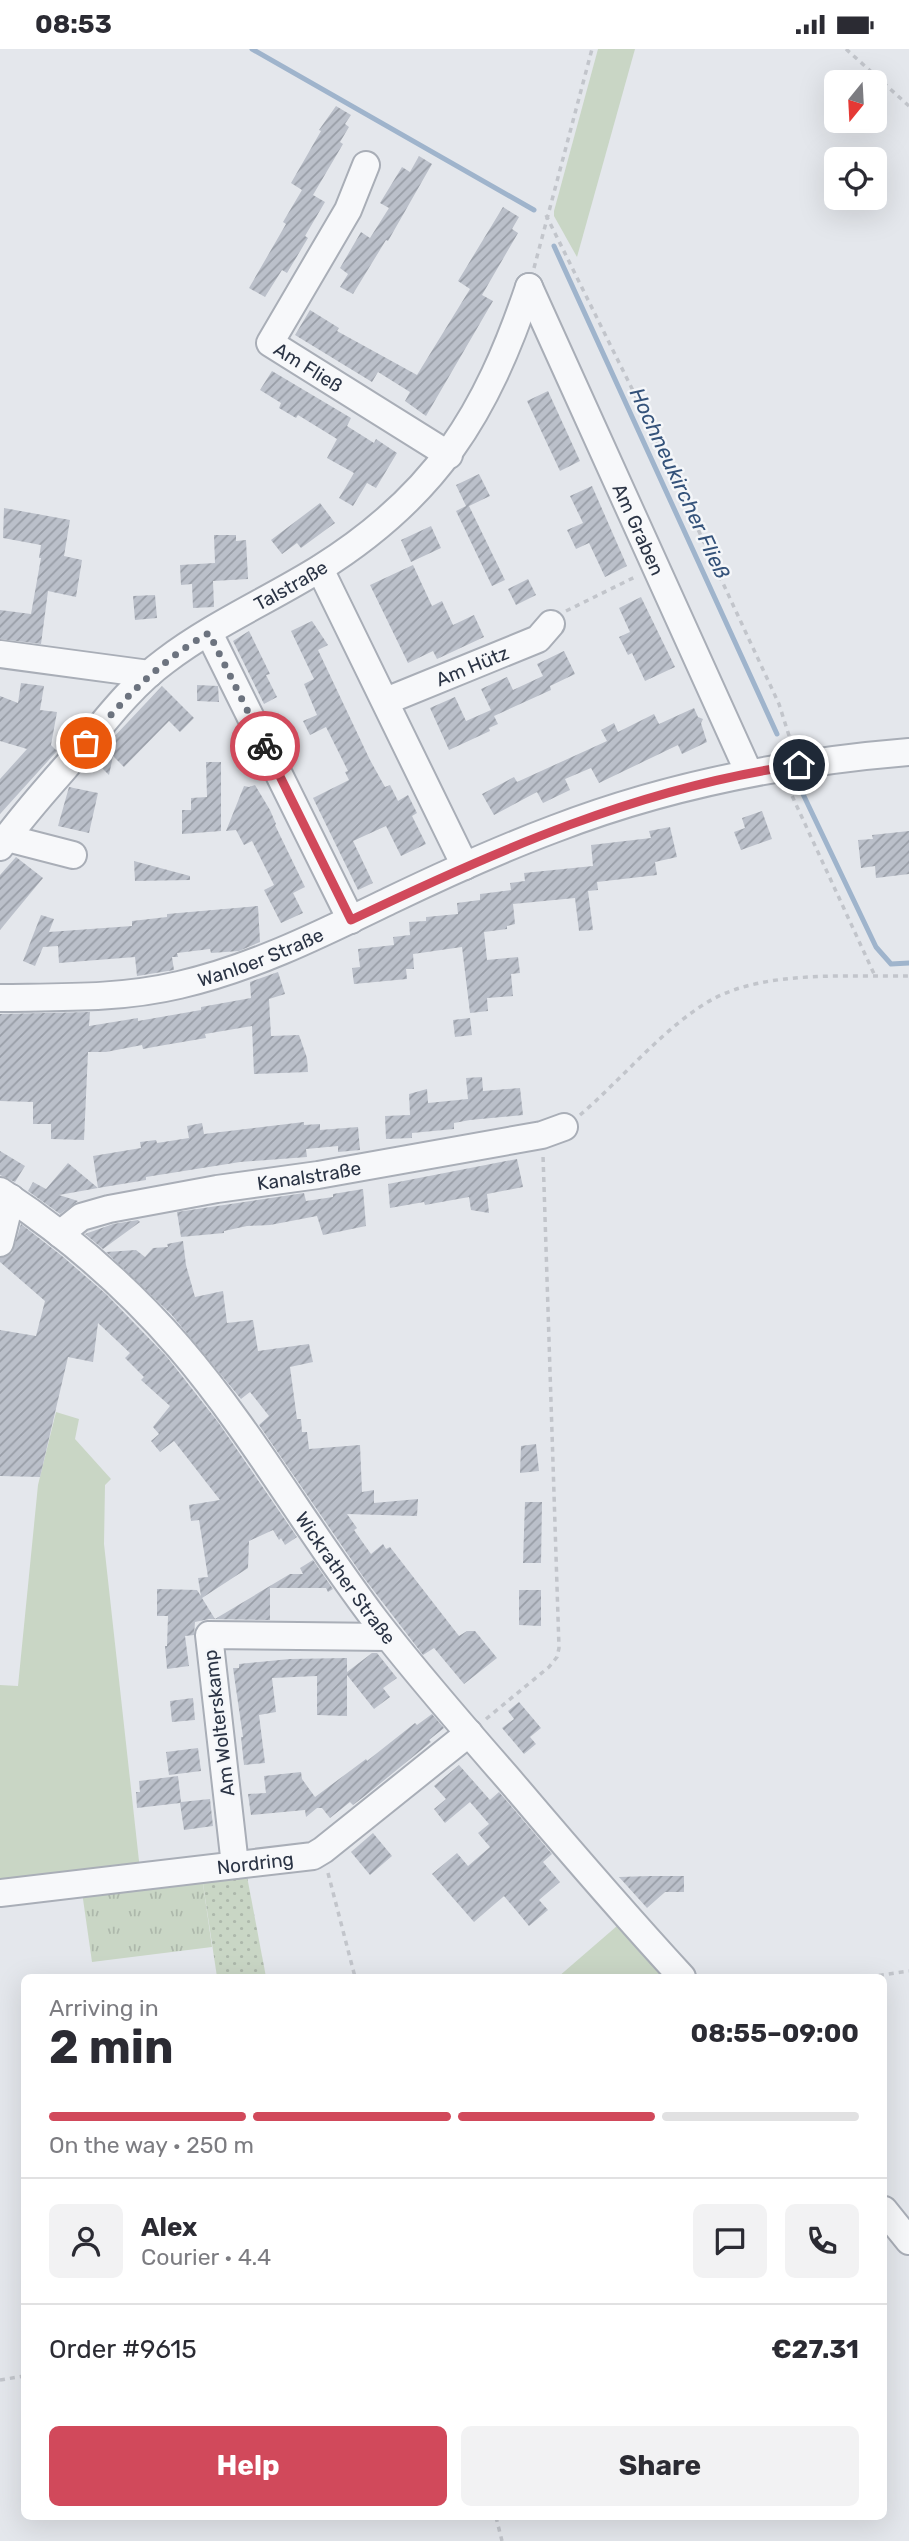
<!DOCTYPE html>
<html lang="en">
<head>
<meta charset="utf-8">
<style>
	:root { --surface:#fff; --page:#f2f2f3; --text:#2b2b33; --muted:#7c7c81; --line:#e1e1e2; --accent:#d1495b }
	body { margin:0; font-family:Rubik,sans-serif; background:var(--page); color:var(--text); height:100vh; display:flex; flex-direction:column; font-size:26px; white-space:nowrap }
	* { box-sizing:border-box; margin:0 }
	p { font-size:23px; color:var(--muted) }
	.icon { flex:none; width:38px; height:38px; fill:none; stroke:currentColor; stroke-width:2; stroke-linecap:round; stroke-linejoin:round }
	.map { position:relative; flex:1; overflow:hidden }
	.drawer { position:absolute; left:21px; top:1925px; width:866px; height:546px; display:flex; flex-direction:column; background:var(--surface); border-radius:10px; box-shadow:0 7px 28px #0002 }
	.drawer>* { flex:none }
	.needle { width:46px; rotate:198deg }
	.buttons { position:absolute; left:824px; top:21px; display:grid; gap:14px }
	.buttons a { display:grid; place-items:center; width:63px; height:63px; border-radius:10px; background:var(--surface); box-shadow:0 7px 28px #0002; font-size:35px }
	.pin { position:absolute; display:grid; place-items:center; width:60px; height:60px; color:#fff; margin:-30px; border:4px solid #fff; border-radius:50%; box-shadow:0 2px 7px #0007 }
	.courier { position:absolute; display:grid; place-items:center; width:70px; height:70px; margin:-35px; border:5px solid #d1495b; border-radius:50%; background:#fff; color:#222; box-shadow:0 2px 9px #0007 }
	.overview em { font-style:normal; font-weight:700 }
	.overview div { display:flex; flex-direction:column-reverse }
	.overview { display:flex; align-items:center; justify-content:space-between; height:119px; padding:0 28px }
	h1 { font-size:46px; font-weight:700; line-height:52px }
	.bar { display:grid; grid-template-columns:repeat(4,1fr); gap:10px 7px; align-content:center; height:84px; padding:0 28px }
	.bar i { height:9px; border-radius:5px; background:var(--line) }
	.bar .on { background:var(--accent) }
	.bar p { grid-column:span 4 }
	.line { display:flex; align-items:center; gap:18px; padding:0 28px; border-top:2px solid var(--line) }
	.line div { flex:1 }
	.round { display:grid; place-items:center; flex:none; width:74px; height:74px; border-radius:10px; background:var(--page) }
	.primary-button { display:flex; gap:14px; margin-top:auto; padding:14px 28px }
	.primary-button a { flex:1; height:80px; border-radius:10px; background:var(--accent); color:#fff; font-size:28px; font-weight:700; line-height:80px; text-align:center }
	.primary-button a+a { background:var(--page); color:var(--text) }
	.status { display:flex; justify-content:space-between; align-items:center; height:49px; padding:0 35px; background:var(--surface); direction:ltr }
	.status svg { height:19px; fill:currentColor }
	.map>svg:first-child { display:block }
</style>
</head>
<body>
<div class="status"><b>08:53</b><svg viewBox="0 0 49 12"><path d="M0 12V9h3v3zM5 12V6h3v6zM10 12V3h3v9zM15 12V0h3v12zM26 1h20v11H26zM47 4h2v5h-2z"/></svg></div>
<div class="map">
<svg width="909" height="2492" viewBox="0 0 909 2492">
	<defs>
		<pattern id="park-tufts" width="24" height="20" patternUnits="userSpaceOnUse" patternTransform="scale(1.75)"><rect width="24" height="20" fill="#c9d6c5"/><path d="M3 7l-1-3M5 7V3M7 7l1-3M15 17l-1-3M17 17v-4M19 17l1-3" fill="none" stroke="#adb8ab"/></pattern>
		<pattern id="garden-dots" width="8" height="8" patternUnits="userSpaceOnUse" patternTransform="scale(1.75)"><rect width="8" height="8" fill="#c9d6c5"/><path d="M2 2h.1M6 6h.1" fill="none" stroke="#adb8ab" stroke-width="1.8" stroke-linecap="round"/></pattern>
		<pattern id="building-hatch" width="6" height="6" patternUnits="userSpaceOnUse" patternTransform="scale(1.75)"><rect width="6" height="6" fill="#bbc0ca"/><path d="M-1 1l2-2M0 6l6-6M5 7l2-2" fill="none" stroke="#989da6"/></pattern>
	</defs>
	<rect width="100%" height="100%" fill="#e4e7ec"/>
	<g fill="#c9d6c5">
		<path d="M598,0H635L577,208L554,167V162Z"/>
		<path d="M56,1363L79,1370L75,1390L111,1430L105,1436L104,1495L140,1821L0,1837V1636L18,1637L38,1436Z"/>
		<path d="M617,1877L666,1928H558Z"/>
	</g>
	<path fill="url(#park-tufts)" d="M202,1828L212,1898L92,1913L82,1843Z"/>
	<path fill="url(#garden-dots)" d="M246,1822L266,1928H217L202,1828Z"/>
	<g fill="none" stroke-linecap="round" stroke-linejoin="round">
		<g stroke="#9fb4cc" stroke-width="5">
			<path d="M252,0L534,161"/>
			<path d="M554,197L777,685"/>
			<path d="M802,743L876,898L891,915L909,914"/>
		</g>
	</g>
	<g fill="url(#building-hatch)">
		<path d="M336,57L351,66L345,75L349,78L340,93L343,95L313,146L325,153L305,187L308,189L287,224L282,221L265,248L249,239L286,175L283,173L302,141L291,134L321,82L319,81Z"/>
		<path d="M419,107L432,115L388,192L386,191L353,245L340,238L348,225L340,219L361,183L370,189L389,159L380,154L402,118L410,123Z"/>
		<path d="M503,158L519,168L512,180L518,184L482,246L493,252L426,367L405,352L410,343L378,323L372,333L295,286L310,261L339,279L337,282L417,326L470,240L458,232Z"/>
		<path d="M272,322L351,369L347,377L374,394L376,390L397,404L376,439L367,434L353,457L339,449L354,424L327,409L337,390L298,366L296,369L279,359L281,354L260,341Z"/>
		<path d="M548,342L580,412L560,422L527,352Z"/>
		<path d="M479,425L490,447L469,457L505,531L492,537L456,462L466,457L456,436Z"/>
		<path d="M592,437L627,517L605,528L589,494L576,500L567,481L583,474L570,447Z"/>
		<path d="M320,454L335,474L301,499L297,494L282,505L271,491Z"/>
		<path d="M4,459L70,471L64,507L82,511L76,548L48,542L41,595L0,590V561L31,565L41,509H39L41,496L3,489Z"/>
		<path d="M431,477L441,499L411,513L401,491Z"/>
		<path d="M214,486H236V492L246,491L248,530L213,532L214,558L193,559L192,535L181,536L180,516L215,514Z"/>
		<path d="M413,516L432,557L442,552L453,576L474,566L484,588L437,610L433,602L408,614L370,536Z"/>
		<path d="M528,530L536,546L516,556L508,540Z"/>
		<path d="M155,546L157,569L135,571L133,547Z"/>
		<path d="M641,548L675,618L645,632L632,604L628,606L619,588L630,583L619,559Z"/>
		<path d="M312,572L328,596L318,601L370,711L385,738L390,736L398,752L408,746L417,764L412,767L426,795L401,807L386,777L353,792L373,834L358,841L313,749L349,731L345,723L348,722L326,678L310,686L303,672L317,666L304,635L314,630L291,582Z"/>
		<path d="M249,582L270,625L266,626L277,648L264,655L233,592Z"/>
		<path d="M564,602L575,625L550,637L551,641L494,667L498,675L489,679L490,682L449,701L430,659L455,648L466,672L491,661L481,640L507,628L513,641L543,627L537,615Z"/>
		<path d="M21,634L44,637L40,661L57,663L51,696L57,702L0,765V730L27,700L0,692V647L18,654Z"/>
		<path d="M197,636L218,637L219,653L197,652Z"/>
		<path d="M162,637L194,669L180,683L169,672L124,718L113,707L109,726L93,710Z"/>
		<path d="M694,659L698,668L703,670L701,674L707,693L682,705L678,696L599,734L591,719L565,730L570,741L543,754L537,743L494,766L482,745L514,728L517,733L607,692L601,681L614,674L618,683L654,665L659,675Z"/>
		<path d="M206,713H221V782L182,785V761H191V749L207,748Z"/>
		<path d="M255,736L270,761L276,775L275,776L305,838L293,844L303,864L281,874L264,841L274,836L252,792L244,796L236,781L226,782L244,737L249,738Z"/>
		<path d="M69,738L98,744L89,784L58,777Z"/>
		<path d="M762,762L772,790L741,801L734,783L745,779L742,769Z"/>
		<path d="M670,778L677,808L655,813L657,826L597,833L598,841L588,842L593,881L579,882L575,849L513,855L515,875L507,877V880L484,883L487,911L518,908L520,924L511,925L513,947L487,949L488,962L470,964L462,898L413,905L414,920H406L407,930L354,935L352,919L360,918L358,900L394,896L393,888L410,886L409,873L426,872V868L458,865L457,854L480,851V845L511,841L510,834L525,832L524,824L593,817L591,796L651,789L649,782Z"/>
		<path d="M909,782V825L876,829L875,817L861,819L858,791L873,790L872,786Z"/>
		<path d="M16,808L43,829L0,881V826Z"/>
		<path d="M134,812L190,827V831L135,832Z"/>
		<path d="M258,857L260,893L239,902L211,904L210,900L177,904L178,908H172L174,921L137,927L135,908L59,914L58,897L43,898L35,917L23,912L41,866L54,870L49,883L132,877V872L167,868V865Z"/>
		<path d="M278,923L285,945L269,950L271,987L299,986L307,1009L308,1023L254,1025L252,977L205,985L206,989L159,997L143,1000L142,996L106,1003H88L84,1091L51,1090V1075H33V1053L0,1052V965L90,963L89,977L138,969V972L201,961V958L251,949L250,933Z"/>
		<path d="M470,969L472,986L455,988L453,971Z"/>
		<path d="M482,1028L483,1042L520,1039L523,1066L470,1071L454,1074V1080L412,1084V1089L386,1090L385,1067L410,1066L409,1045L427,1040L428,1054L468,1050L466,1029Z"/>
		<path d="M304,1073V1076L320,1075V1081L358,1078L360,1101L338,1103V1097L306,1100L307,1108L240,1113L146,1128V1131L98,1139L93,1107L141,1099L140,1093L156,1091L157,1094L189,1089L187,1077L202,1074L204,1085Z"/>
		<path d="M0,1102L25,1117L15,1133L0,1126Z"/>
		<path d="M517,1110L523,1138L487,1145L489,1164L471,1161L469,1148L425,1156L424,1153L390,1159L388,1135Z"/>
		<path d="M68,1114L98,1139L59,1146L78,1152L60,1165L28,1142L33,1133L46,1140Z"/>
		<path d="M363,1140L366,1177L323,1186L317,1167L270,1176L247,1177L224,1182V1184L181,1188L177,1163L304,1144L306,1152L333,1148V1145Z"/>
		<path d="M138,1171L140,1173L103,1200L85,1185L113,1175Z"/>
		<path d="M21,1175L62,1207L106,1245L167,1308L218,1373L297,1488L285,1496L281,1489L279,1491L273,1481L249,1492L248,1519L202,1549L215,1570L290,1525H303L300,1519L313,1511L333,1540L328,1543L326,1539H270V1571L209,1570L195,1573L194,1586L185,1587L189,1617L167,1620L165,1597H167L168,1567H157V1540L197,1541L201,1547L198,1529L208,1528L199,1471L191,1472L189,1456L220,1451L174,1392L160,1403L151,1392L159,1385L153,1378L170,1357L141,1331L144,1328L125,1309L130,1304L98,1274L93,1313L68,1308L40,1428L0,1427V1281L36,1287L45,1252L0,1213V1209L12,1204Z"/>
		<path d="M183,1192L186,1216L195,1248L223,1242L227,1274L253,1271L258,1302L309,1295L313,1313L290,1318L297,1370H301L302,1383H307L309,1400L360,1396L362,1443L374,1441V1454L418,1450L417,1467L347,1465L357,1479L354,1481L371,1505L383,1495L386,1500L390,1498L459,1587L467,1582H475L497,1609L464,1635L434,1599L423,1606L364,1529L259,1376L269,1367L250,1343L241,1350L171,1265L106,1203L136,1201L145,1208L153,1199L168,1198L167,1195Z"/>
		<path d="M536,1395L539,1422L520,1424L521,1397Z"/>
		<path d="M525,1453H542L541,1514H523Z"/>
		<path d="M519,1541H541V1577L519,1576Z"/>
		<path d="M372,1604H377L397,1629L383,1639L390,1648L374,1660L347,1626V1667L317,1666V1627L272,1629L276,1663L259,1666L265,1714L244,1716L241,1688H243L233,1619H239V1615L290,1610L347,1609V1623Z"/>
		<path d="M193,1649L195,1671L172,1673L170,1652Z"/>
		<path d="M519,1653L541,1679L530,1688L536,1695L524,1705L502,1679L514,1670L508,1662Z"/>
		<path d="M432,1665L444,1679L429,1691L431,1693L366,1746L353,1756L350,1753L330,1769L322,1759H317L306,1768L305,1761L251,1766L248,1745L266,1744L264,1727L301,1723L302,1730L315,1748L366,1710L367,1712L415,1674L417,1676Z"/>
		<path d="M198,1699L201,1722L169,1726L166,1703Z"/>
		<path d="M459,1716L490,1751L499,1743L552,1805L543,1813L560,1833L539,1851L548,1861L529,1877L504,1847L474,1873L432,1825L457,1804L468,1817L490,1798L478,1784L489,1775L470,1753L445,1774L434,1760L446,1750L434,1737Z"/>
		<path d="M178,1727L181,1753L210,1750L213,1777L184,1781L180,1754L137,1759L136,1743H140L139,1732Z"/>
		<path d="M373,1784L392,1807L370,1826L351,1803Z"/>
		<path d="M651,1827H684V1843H665L647,1859L619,1828Z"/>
	</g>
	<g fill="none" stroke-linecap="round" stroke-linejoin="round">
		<defs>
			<g id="minor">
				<path id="s1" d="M366,116L348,161L270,294L449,406"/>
				<path id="s2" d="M529,238L749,724"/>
				<path d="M320,520L465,817"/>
				<path d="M209,584L351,871"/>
				<path d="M0,605L149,625"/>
				<path id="s3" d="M386,652L538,590L551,575"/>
				<path d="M7,789L73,806"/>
				<path id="s4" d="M0,798C23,765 51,735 78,704C105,672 131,637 165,612C212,576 269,551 319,520C436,447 486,365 529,238"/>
				<path id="s5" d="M0,949C60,948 120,950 179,936C253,919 321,885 389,852C443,826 498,801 554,780C668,736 787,713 909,703"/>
				<path id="s6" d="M0,1142C66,1185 127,1238 179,1298C252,1383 308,1483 376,1572C419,1628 466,1681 512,1734C568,1800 624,1865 682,1928"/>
				<path id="s7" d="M60,1185L81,1168L109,1160L217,1140L318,1126L542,1086L564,1078"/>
				<path d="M0,1194L11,1149"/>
				<path d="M235,1816L209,1586L388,1588"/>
				<path id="s8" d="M0,1844L313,1807L323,1801L469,1684"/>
				<path d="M884,2161L909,2192"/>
			</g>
		</defs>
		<use href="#minor" stroke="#a9aeb7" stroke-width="30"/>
		<g stroke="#c2c5cb" stroke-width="3.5" stroke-dasharray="5 5" stroke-linecap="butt">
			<path d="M846,0L909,57"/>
			<path d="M546,166L644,364L779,655L792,696"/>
			<path d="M534,219L592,0"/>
			<path d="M566,562L637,527"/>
			<path d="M788,738L875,927"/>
			<path d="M580,1066C621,1031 667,975 713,950C767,921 849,928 909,927"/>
			<path d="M486,1670L549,1618L557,1608L559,1599L543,1106"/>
			<path d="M328,1824L355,1928"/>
			<path d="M869,1928L909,1922"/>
			<path d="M0,2331L24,2327"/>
			<path d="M496,2468L502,2492"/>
		</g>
		<use href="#minor" stroke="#f7f8fa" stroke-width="26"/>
	</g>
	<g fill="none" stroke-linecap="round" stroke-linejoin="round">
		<path stroke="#6c737f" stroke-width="7" stroke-dasharray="0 12.6" d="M86,694C125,649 158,613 209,584L265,697"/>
		<path stroke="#d1495b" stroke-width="9" d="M265,697L351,871C495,802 640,738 799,716"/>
	</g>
	<g text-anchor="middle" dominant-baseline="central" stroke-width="5" stroke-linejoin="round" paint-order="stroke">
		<g font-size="19" fill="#2b3445" stroke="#f4f6f9">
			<text stroke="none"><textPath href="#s1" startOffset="248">Am Fließ</textPath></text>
			<text stroke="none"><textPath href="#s2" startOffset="266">Am Graben</textPath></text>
			<text stroke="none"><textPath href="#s4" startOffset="396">Talstraße</textPath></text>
			<text stroke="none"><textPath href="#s3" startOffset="93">Am Hütz</textPath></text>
			<text stroke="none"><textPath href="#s5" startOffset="266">Wanloer Straße</textPath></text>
			<text stroke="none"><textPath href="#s7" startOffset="259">Kanalstraße</textPath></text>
			<text stroke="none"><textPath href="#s6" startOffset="523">Wickrather Straße</textPath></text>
			<text transform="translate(219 1674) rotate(-97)">Am Wolterskamp</text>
			<text stroke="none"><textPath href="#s8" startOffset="257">Nordring</textPath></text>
		</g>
		<g font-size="21" font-style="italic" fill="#34527a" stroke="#f4f6f9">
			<text transform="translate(680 434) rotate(65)">Hochneukircher Fließ</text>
		</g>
	</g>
</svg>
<div class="buttons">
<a><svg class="needle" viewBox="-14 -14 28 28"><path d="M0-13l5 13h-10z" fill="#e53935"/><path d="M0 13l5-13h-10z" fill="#7c7c81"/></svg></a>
<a><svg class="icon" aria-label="locate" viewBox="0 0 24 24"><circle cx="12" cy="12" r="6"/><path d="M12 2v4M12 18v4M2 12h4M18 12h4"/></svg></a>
</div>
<div class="pin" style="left:86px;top:694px;background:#ea580c"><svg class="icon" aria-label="bag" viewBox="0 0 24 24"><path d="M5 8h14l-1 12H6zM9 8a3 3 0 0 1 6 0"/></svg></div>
<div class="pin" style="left:799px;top:716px;background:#1f2937"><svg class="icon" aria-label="home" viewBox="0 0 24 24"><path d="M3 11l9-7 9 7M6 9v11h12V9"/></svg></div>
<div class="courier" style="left:265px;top:697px"><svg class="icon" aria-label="bike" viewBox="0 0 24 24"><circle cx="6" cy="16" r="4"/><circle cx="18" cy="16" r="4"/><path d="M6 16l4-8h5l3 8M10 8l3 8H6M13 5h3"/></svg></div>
<section class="drawer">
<div class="overview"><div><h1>2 min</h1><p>Arriving in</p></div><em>08:55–09:00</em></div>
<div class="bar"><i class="on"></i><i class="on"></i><i class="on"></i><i></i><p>On the way · 250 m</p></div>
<div class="line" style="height:126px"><a class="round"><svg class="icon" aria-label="person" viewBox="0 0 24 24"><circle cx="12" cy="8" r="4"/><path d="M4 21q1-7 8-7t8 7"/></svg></a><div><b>Alex</b><p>Courier · 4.4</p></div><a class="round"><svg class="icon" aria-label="chat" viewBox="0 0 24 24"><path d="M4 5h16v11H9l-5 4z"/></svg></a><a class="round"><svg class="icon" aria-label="phone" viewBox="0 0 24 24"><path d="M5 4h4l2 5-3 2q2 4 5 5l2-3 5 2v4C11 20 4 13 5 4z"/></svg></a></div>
<div class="line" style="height:91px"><div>Order #9615</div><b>€27.31</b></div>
<div class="primary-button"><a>Help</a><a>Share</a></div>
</section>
</div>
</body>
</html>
